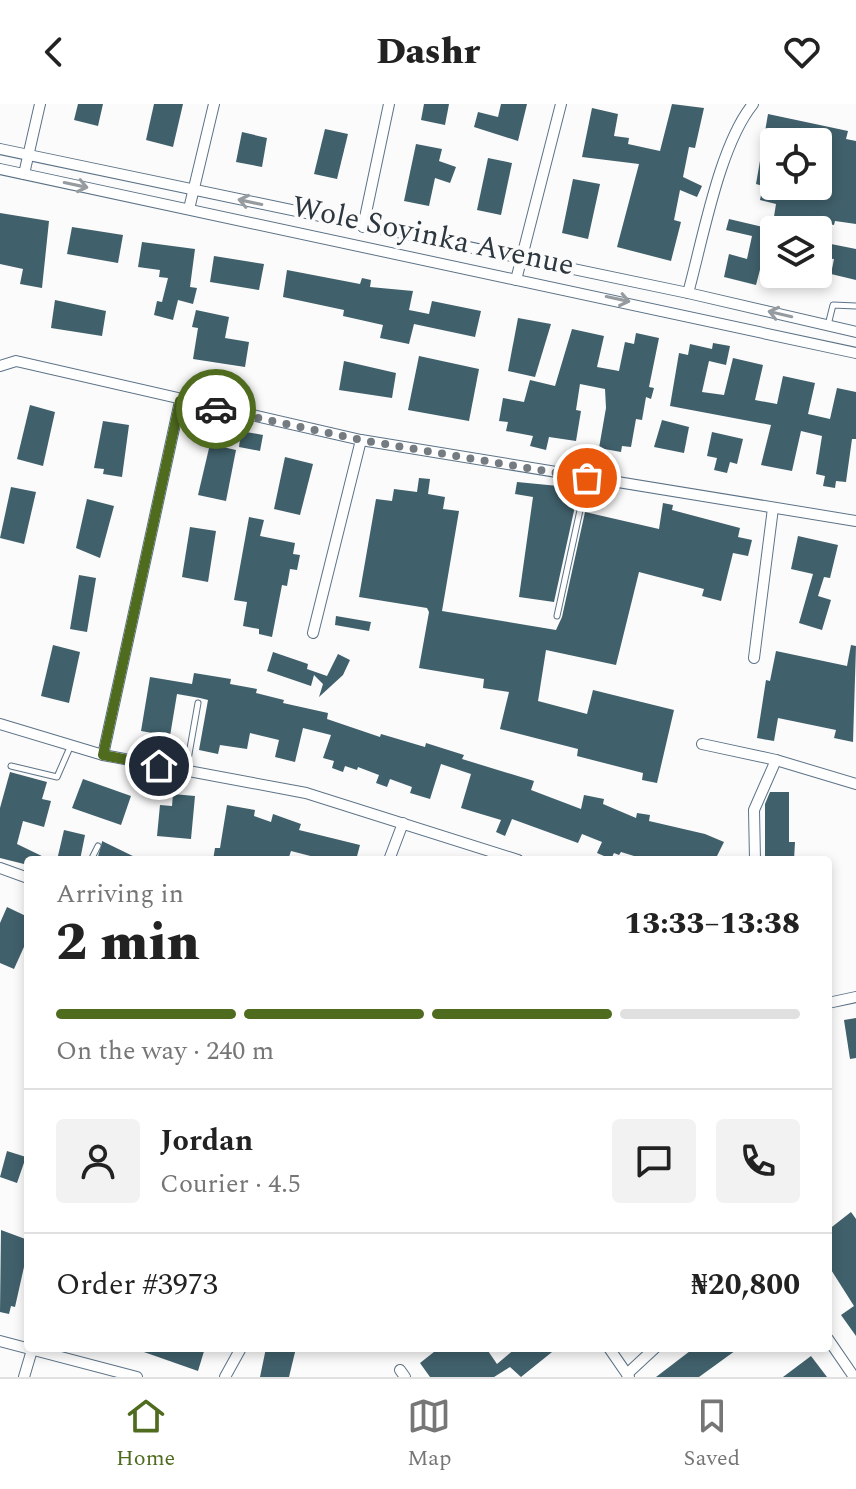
<!DOCTYPE html>
<html lang="en">
<head>
<meta charset="utf-8">
<style>
	:root { --surface:#fff; --page:#f2f2f2; --text:#222; --muted:#767676; --line:#e0e0e0; --accent:#4f6b1e }
	body { margin:0; font-family:Spectral,serif; background:var(--page); color:var(--text); height:100vh; display:flex; flex-direction:column; font-size:30px; white-space:nowrap }
	* { box-sizing:border-box; margin:0 }
	p { font-size:26px; color:var(--muted) }
	.icon { flex:none; width:44px; height:44px; fill:none; stroke:currentColor; stroke-width:2; stroke-linecap:round; stroke-linejoin:round }
	.map { position:relative; flex:1; overflow:hidden }
	.panel { position:absolute; left:24px; top:752px; width:808px; height:496px; display:flex; flex-direction:column; background:var(--surface); border-radius:8px; box-shadow:0 4px 12px #0003 }
	.panel>* { flex:none }
	.fabs { position:absolute; left:760px; top:24px; display:grid; gap:16px }
	.fabs a { display:grid; place-items:center; width:72px; height:72px; border-radius:8px; background:var(--surface); box-shadow:0 4px 12px #0003; font-size:40px }
	.pin { position:absolute; display:grid; place-items:center; width:68px; height:68px; color:#fff; margin:-34px; border:4px solid #fff; border-radius:50%; box-shadow:0 2px 8px #0007 }
	.courier { position:absolute; display:grid; place-items:center; width:80px; height:80px; margin:-40px; border:6px solid #4f6b1e; border-radius:50%; background:#fff; color:#222; box-shadow:0 2px 10px #0007 }
	.summary em { font-style:normal; font-weight:800 }
	.summary div { display:flex; flex-direction:column-reverse }
	.summary { display:flex; align-items:center; justify-content:space-between; height:136px; padding:0 32px }
	h1 { font-size:52px; font-weight:800; line-height:60px }
	.bar { display:grid; grid-template-columns:repeat(4,1fr); gap:12px 8px; align-content:center; height:96px; padding:0 32px }
	.bar i { height:10px; border-radius:6px; background:var(--line) }
	.bar .selected { background:var(--accent) }
	.bar p { grid-column:span 4 }
	.line { display:flex; align-items:center; gap:20px; padding:0 32px; border-top:2px solid var(--line) }
	.line div { flex:1 }
	.round { display:grid; place-items:center; flex:none; width:84px; height:84px; border-radius:8px; background:var(--page) }
	header { display:flex; justify-content:space-between; align-items:center; height:104px; padding:0 32px; background:var(--surface); font-size:36px; font-weight:800 }
	.dock { display:flex; justify-content:space-around; align-items:center; height:112px; border-top:2px solid var(--line); background:var(--surface); font-size:22px; color:var(--muted) }
	.dock a { display:grid; justify-items:center; gap:4px }
	.dock .selected { color:var(--accent) }
	.map>svg:first-child { display:block }
</style>
</head>
<body>
<header><svg class="icon" aria-label="back" viewBox="0 0 24 24"><path d="M15 5l-7 7 7 7"/></svg>Dashr<svg class="icon" aria-label="heart" viewBox="0 0 24 24"><path d="M12 20l-8-8c-3-5 5-10 8-4 3-6 11-1 8 4z"/></svg></header>
<div class="map">
<svg width="856" height="1273" viewBox="0 0 856 1273">
	<rect width="100%" height="100%" fill="#fbfbfb"/>
	<g fill="#40606b" fill-rule="evenodd">
		<path d="M78,0H103L98,22L74,16Z"/>
		<path d="M154,0H183L173,43L146,36Z"/>
		<path d="M424,0H449L445,21L421,16Z"/>
		<path d="M501,0H527L518,37L474,23L478,8L498,13Z"/>
		<path d="M672,0L704,4L695,44L689,43L683,73L702,82L697,93L680,86L674,116L681,118L671,157L617,143L639,60L582,53L592,4L618,10L614,32L629,34L628,40L660,47Z"/>
		<path d="M768,10L848,27L846,35L856,37V120L835,117L834,121L829,120L826,139L856,145V176L831,170L834,155L818,154V126H774L769,156L763,154L756,181L724,173L729,150L747,155L752,132L726,126L729,115L772,125L776,100L760,96L763,82L756,80ZM774,38H818V82H774Z"/>
		<path d="M325,25L348,30L337,75L314,70Z"/>
		<path d="M242,28L267,34L262,63L236,58Z"/>
		<path d="M416,40L442,45L439,57L456,63L450,79L435,74L429,102L404,97Z"/>
		<path d="M488,54L512,59L501,111L477,106Z"/>
		<path d="M573,75L600,80L588,135L562,129Z"/>
		<path d="M0,109L49,117L42,184L20,180L23,165L0,160Z"/>
		<path d="M72,123L123,131L118,159L67,150Z"/>
		<path d="M142,138L195,145L190,183L197,184L193,200L178,196L173,216L154,211L157,197L162,198L168,174L159,173L160,166L138,163Z"/>
		<path d="M214,152L264,160L259,186L210,178Z"/>
		<path d="M287,166L360,180L362,174L371,176L370,183L413,187L409,206L429,210L432,197L481,207L475,233L414,220L409,240L380,234L383,221L343,212L344,206L283,193Z"/>
		<path d="M55,196L106,207L102,232L51,224Z"/>
		<path d="M196,206L229,213L225,234L249,238L245,263L193,255L198,224L192,223Z"/>
		<path d="M518,214L551,220L535,273L508,267Z"/>
		<path d="M572,225L604,232L597,263L619,267L625,238L634,240L636,229L659,234L649,283L654,284L651,295L646,293L642,316L636,315L631,343L622,342L621,348L599,344L606,304L605,285L580,280L576,306L581,307L576,337L549,333L546,346L530,342L533,332L506,327L508,318L499,317L503,294L524,298L530,276L555,282Z"/>
		<path d="M713,239L730,242L726,261L709,257L702,288L724,291L733,254L763,261L755,296L777,300L783,272L815,279L808,310L830,315L837,284L856,288V335H852L846,378L836,377L835,384L823,382L825,372L816,370L822,332L801,327L792,367L761,361L771,321L670,302L679,249L688,251L690,240L712,245Z"/>
		<path d="M419,252L479,265L469,317L408,306Z"/>
		<path d="M344,257L396,269L392,294L339,286Z"/>
		<path d="M30,301L55,308L43,362L17,355Z"/>
		<path d="M662,316L689,323L684,349L654,343Z"/>
		<path d="M103,317L129,321L122,373L103,370L104,365L94,364Z"/>
		<path d="M241,327L263,331L260,347L239,343Z"/>
		<path d="M712,328L743,335L737,360L730,358L727,369L714,366L717,354L707,352Z"/>
		<path d="M210,340L236,346L226,397L198,391Z"/>
		<path d="M285,353L313,360L300,411L274,405Z"/>
		<path d="M419,374L430,375L428,390L445,393L443,405L459,407L442,507L556,526L562,513L585,408L659,425L663,399L673,401L672,406L740,424L738,433L752,436L748,452L733,449L721,497L702,492L704,485L639,468L616,561L546,546L538,597L587,610L593,586L674,606L657,679L642,676L643,669L577,652L578,645L500,625L509,588L483,584L484,575L419,564L429,508L427,504L359,493L376,395L392,397L394,385L417,388Z"/>
		<path d="M517,378L579,384L554,498L519,493L533,393L515,390Z"/>
		<path d="M11,383L36,388L24,440L0,434Z"/>
		<path d="M87,395L114,402L100,454L76,444Z"/>
		<path d="M249,413L264,416L260,432L295,439L293,450L300,451L297,466L290,465L287,482L282,481L272,533L259,530V525L243,522L247,498L234,496Z"/>
		<path d="M190,423L216,427L208,478L182,473Z"/>
		<path d="M798,432L838,441L830,474L824,473L818,492L831,496L822,526L799,519L813,470L791,465Z"/>
		<path d="M79,471L96,474L87,528L70,525Z"/>
		<path d="M336,512L371,518L369,527L335,521Z"/>
		<path d="M53,541L80,548L69,599L41,592Z"/>
		<path d="M851,541L856,542L853,638L834,634L836,626L778,614L774,637L757,634L766,576L770,577L776,547L847,562Z"/>
		<path d="M273,548L308,560L307,565L327,572L338,550L350,556L343,571L319,593L323,580L314,571L311,582L267,567Z"/>
		<path d="M194,569L231,575L230,580L257,585L256,589L284,596L283,599L328,609L327,615L380,633L381,630L425,643L426,639L464,651L462,655L534,677L531,686L581,705L584,691L604,695L603,700L636,714L637,709L650,711L649,717L705,730L724,738L715,756H647L621,748L619,751L614,749L611,755L597,749L602,738L582,730L578,739L512,715L505,732L496,728L501,716L461,704L471,670L441,660L430,695L410,689L412,683L390,675L387,683L376,679L379,671L358,663L357,666L345,662L343,668L332,664L334,657L323,654L331,631L303,624L295,658L275,653L279,636L250,629L247,645L220,641L218,650L199,646L208,596L200,594L177,590L170,632L141,627L150,573L192,580Z"/>
		<path d="M10,668L47,678L42,695L51,697L44,723L23,717L17,740L50,756H28V761L0,754V704Z"/>
		<path d="M83,675L131,692L121,721L72,704Z"/>
		<path d="M770,688H789V738H795L794,756H765V700Z"/>
		<path d="M173,690L195,692L191,735L157,732L160,701L172,702Z"/>
		<path d="M227,701L255,706L254,712L271,718L273,710L301,720L299,726L360,741L356,756H326L291,747L288,756H213L215,744H220Z"/>
		<path d="M64,726L85,731L80,756H57Z"/>
		<path d="M102,738V737L141,756H97Z"/>
		<path d="M7,803L28,813V834L14,865L0,859V819Z"/>
		<path d="M856,914V954L850,955L844,916Z"/>
		<path d="M7,1047L26,1053L17,1079L0,1073Z"/>
		<path d="M851,1108L856,1115V1232L841,1211L854,1202L828,1161V1126Z"/>
		<path d="M1,1126L28,1136V1163H24L15,1203L11,1202L9,1210L0,1208Z"/>
		<path d="M141,1244H205L198,1267L141,1247Z"/>
		<path d="M266,1244H296L289,1273H260Z"/>
		<path d="M439,1244H486L497,1260L516,1244H557L521,1273L510,1263L494,1273H430L420,1259Z"/>
		<path d="M694,1244H739L699,1273H656Z"/>
		<path d="M811,1252L827,1273H783Z"/>
	</g>
	<g fill="none" stroke-linecap="round" stroke-linejoin="round">
		<defs>
			<g id="lane">
				<path d="M828,221L833,201L856,202"/>
				<path d="M557,512L587,374"/>
				<path d="M11,662L57,673L71,641"/>
				<path d="M186,667L198,599"/>
				<path d="M91,756L98,742"/>
			</g>
			<g id="street">
				<path d="M0,45L688,189L856,228"/>
				<path d="M0,65L856,249"/>
				<path d="M24,70L40,0"/>
				<path d="M189,105L214,0"/>
				<path d="M363,123L389,0"/>
				<path d="M516,176L561,0"/>
				<path d="M688,189C703,135 719,42 753,0"/>
				<path d="M0,262L16,257L361,336L856,417"/>
				<path d="M313,529L361,336"/>
				<path d="M754,554L773,404"/>
				<path d="M0,620L103,651L306,689L518,756"/>
				<path d="M702,640L776,656L856,680"/>
				<path d="M103,651L180,297"/>
				<path d="M389,756L403,719"/>
				<path d="M755,756L754,706L776,656"/>
				<path d="M0,764L28,774"/>
				<path d="M828,899L856,893"/>
				<path d="M828,1235L854,1273"/>
				<path d="M0,1237L137,1273"/>
				<path d="M609,1244L629,1273"/>
				<path d="M400,1266L405,1273"/>
				<path d="M627,1270L655,1244"/>
				<path d="M24,1273L32,1246"/>
				<path d="M225,1273L241,1244"/>
			</g>
		</defs>
		<use href="#lane" stroke="#5c7387" stroke-width="7"/>
		<use href="#street" stroke="#5c7387" stroke-width="12"/>
		<use href="#lane" stroke="#fff" stroke-width="5"/>
		<use href="#street" stroke="#fff" stroke-width="10"/>
	</g>
	<defs><path id="oneway-shaft" d="M-6 0H5M1.5-3L5.5 0L1.5 3" fill="none" stroke-width="1.6" stroke-linecap="round" stroke-linejoin="round" transform="scale(2)"/></defs>
	<g stroke="#969b9f">
		<use href="#oneway-shaft" transform="translate(76 81) rotate(12)"/>
		<use href="#oneway-shaft" transform="translate(250 98) rotate(-168)"/>
		<use href="#oneway-shaft" transform="translate(618 195) rotate(12)"/>
		<use href="#oneway-shaft" transform="translate(780 210) rotate(-167)"/>
	</g>
	<g fill="none" stroke-linecap="round" stroke-linejoin="round">
		<path stroke="#757c81" stroke-width="8" stroke-dasharray="0 14.4" d="M216,305L361,336L587,374"/>
		<path stroke="#4f6b1e" stroke-width="10" d="M159,662L103,651L180,297L216,305"/>
	</g>
	<g text-anchor="middle" dominant-baseline="central" stroke-width="8" stroke-linejoin="round" paint-order="stroke">
		<g font-size="30" fill="#2d373f" stroke="#fbfbfb">
			<text transform="translate(433 132) rotate(12)">Wole Soyinka Avenue</text>
		</g>
	</g>
</svg>
<div class="fabs">
<a><svg class="icon" aria-label="locate" viewBox="0 0 24 24"><circle cx="12" cy="12" r="6"/><path d="M12 2v4M12 18v4M2 12h4M18 12h4"/></svg></a>
<a><svg class="icon" aria-label="layers" viewBox="0 0 24 24"><path d="M12 4l9 5-9 5-9-5zM3 14l9 5 9-5"/></svg></a>
</div>
<div class="pin" style="left:587px;top:374px;background:#ea580c"><svg class="icon" aria-label="bag" viewBox="0 0 24 24"><path d="M5 8h14l-1 12H6zM9 8a3 3 0 0 1 6 0"/></svg></div>
<div class="pin" style="left:159px;top:662px;background:#1f2937"><svg class="icon" aria-label="home" viewBox="0 0 24 24"><path d="M3 11l9-7 9 7M6 9v11h12V9"/></svg></div>
<div class="courier" style="left:216px;top:305px"><svg class="icon" aria-label="car" viewBox="0 0 24 24"><path d="M5 17H2v-5l4-1 3-4h7l3 4 3 1v5h-3M9 17h6M6 11h13"/><circle cx="7" cy="17" r="2"/><circle cx="17" cy="17" r="2"/></svg></div>
<section class="panel">
<div class="summary"><div><h1>2 min</h1><p>Arriving in</p></div><em>13:33–13:38</em></div>
<div class="bar"><i class="selected"></i><i class="selected"></i><i class="selected"></i><i></i><p>On the way · 240 m</p></div>
<div class="line" style="height:144px"><a class="round"><svg class="icon" aria-label="person" viewBox="0 0 24 24"><circle cx="12" cy="8" r="4"/><path d="M4 21q1-7 8-7t8 7"/></svg></a><div><b>Jordan</b><p>Courier · 4.5</p></div><a class="round"><svg class="icon" aria-label="chat" viewBox="0 0 24 24"><path d="M4 5h16v11H9l-5 4z"/></svg></a><a class="round"><svg class="icon" aria-label="phone" viewBox="0 0 24 24"><path d="M5 4h4l2 5-3 2q2 4 5 5l2-3 5 2v4C11 20 4 13 5 4z"/></svg></a></div>
<div class="line" style="height:104px"><div>Order #3973</div><b>₦20,800</b></div>
</section>
</div>
<nav class="dock">
<a class="selected"><svg class="icon" aria-label="home" viewBox="0 0 24 24"><path d="M3 11l9-7 9 7M6 9v11h12V9"/></svg>Home</a>
<a><svg class="icon" aria-label="map" viewBox="0 0 24 24"><path d="M3 6l6-2 6 2 6-2v14l-6 2-6-2-6 2zM9 4v14M15 6v14"/></svg>Map</a>
<a><svg class="icon" aria-label="saved" viewBox="0 0 24 24"><path d="M7 4h10v16l-5-4-5 4z"/></svg>Saved</a>
</nav>
</body>
</html>
